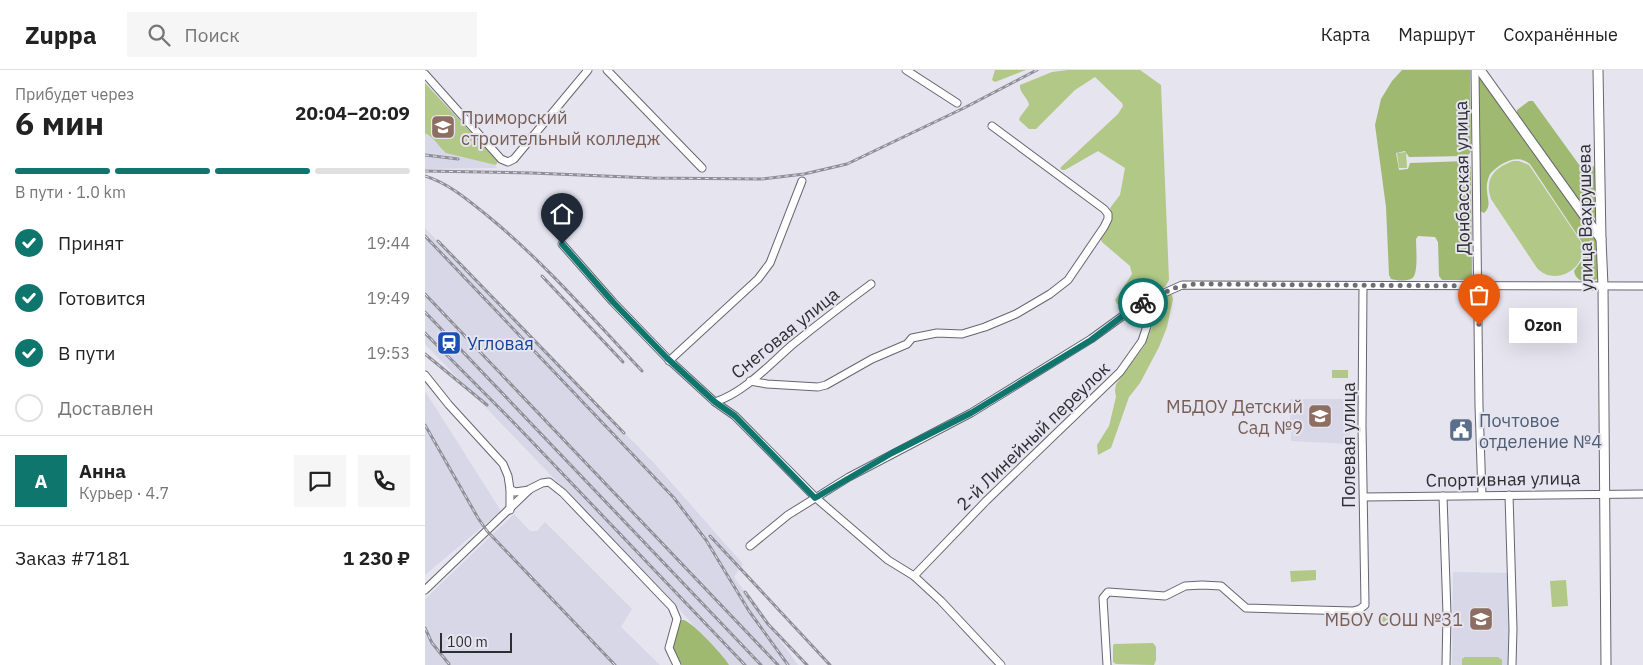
<!DOCTYPE html>
<html lang="ru">
<head>
<meta charset="utf-8">
<style>
	:root { --surface:#fff; --page:#f6f6f6; --text:#222; --muted:#767676; --line:#e0e0e0; --accent:#0f766e }
	body { margin:0; font-family:"IBM Plex Sans",sans-serif; background:var(--page); color:var(--text); height:100vh; display:flex; flex-direction:column; font-size:19px; white-space:nowrap }
	* { box-sizing:border-box; margin:0 }
	p { font-size:16px; color:var(--muted) }
	.icon { flex:none; width:28px; height:28px; fill:none; stroke:currentColor; stroke-width:2; stroke-linecap:round; stroke-linejoin:round }
	.map { position:relative; flex:1; overflow:hidden }
	.panel { display:flex; flex-direction:column; background:var(--surface); width:425px }
	.panel>* { flex:none }
	.scale { position:absolute; left:15px; bottom:12px; width:72px; box-sizing:border-box; padding-left:5px; border:2px solid #2e2d31; border-top:0; font-size:14px; line-height:18px; white-space:nowrap; color:#2e2d31; -webkit-text-stroke:4px #e5e4ef; paint-order:stroke }
	.pin { position:absolute; display:grid; place-items:center; width:42px; height:42px; color:#fff; margin:-51px -21px; border-radius:50% 50% 50% 0; rotate:-45deg; box-shadow:0 0 5px #0007 }
	.pin .icon { rotate:45deg }
	.courier { position:absolute; display:grid; place-items:center; width:50px; height:50px; margin:-25px; border:4px solid #0f766e; border-radius:50%; background:#fff; color:#222; box-shadow:0 1px 6px #0007 }
	.bubble { position:absolute; height:35px; border-radius:0px; background:var(--surface); box-shadow:0 5px 20px #0002; font-size:16px; font-weight:800; line-height:35px; text-align:center }
	.overview em { font-style:normal; font-weight:800 }
	.overview div { display:flex; flex-direction:column-reverse }
	.overview { display:flex; align-items:center; justify-content:space-between; height:85px; padding:0 15px }
	h1 { font-size:32px; font-weight:800; line-height:38px }
	.bar { display:grid; grid-template-columns:repeat(4,1fr); gap:8px 5px; align-content:center; height:60px; padding:0 15px }
	.bar i { height:6px; border-radius:4px; background:var(--line) }
	.bar .selected { background:var(--accent) }
	.bar p { grid-column:span 4 }
	.line { display:flex; align-items:center; gap:12px; padding:0 15px; border-top:1px solid var(--line) }
	.line div { flex:1 }
	.round { display:grid; place-items:center; flex:none; width:52px; height:52px; border-radius:0px; background:var(--page) }
	ol { padding:0 15px; list-style:none }
	li { display:flex; align-items:center; gap:15px; height:55px }
	li p { margin-inline-start:auto }
	li .icon { padding:5px; border-radius:50%; background:var(--accent); color:#fff; stroke-width:4 }
	li:last-child { color:var(--muted) }
	li i { width:28px; height:28px; border:2px solid var(--line); border-radius:50% }
	header { display:flex; align-items:center; gap:30px; box-sizing:border-box; height:70px; padding:0 25px; background:var(--surface); border-bottom:1px solid var(--line) }
	header strong { font-size:24px }
	nav { display:flex; gap:28px; margin-inline-start:auto; font-size:18px }
	.search { width:350px; height:45px; background:var(--page); display:flex; align-items:center; gap:12px; box-sizing:border-box; padding:0 18px; border-radius:0px; color:var(--muted); font-size:19px }
	main { display:flex; flex:1; min-height:0 }
	.map>svg:first-child { display:block }
</style>
</head>
<body>
<header>
<strong>Zuppa</strong>
<div class="search"><svg class="icon" aria-label="search" viewBox="0 0 24 24"><circle cx="10" cy="10" r="6"/><path d="M15 15l6 6"/></svg>Поиск</div>
<nav><a>Карта</a><a>Маршрут</a><a>Сохранённые</a></nav>
</header>
<main>
<section class="panel">
<div class="overview"><div><h1>6 мин</h1><p>Прибудет через</p></div><em>20:04–20:09</em></div>
<div class="bar"><i class="selected"></i><i class="selected"></i><i class="selected"></i><i></i><p>В пути · 1.0 km</p></div>
<ol>
<li><svg class="icon" aria-label="check" viewBox="0 0 24 24"><path d="M5 12l5 5 9-10"/></svg>Принят<p>19:44</p></li>
<li><svg class="icon" aria-label="check" viewBox="0 0 24 24"><path d="M5 12l5 5 9-10"/></svg>Готовится<p>19:49</p></li>
<li><svg class="icon" aria-label="check" viewBox="0 0 24 24"><path d="M5 12l5 5 9-10"/></svg>В пути<p>19:53</p></li>
<li><i></i>Доставлен</li>
</ol>
<div class="line" style="height:90px"><b class="round" style="background:var(--accent);color:#fff">А</b><div><b>Анна</b><p>Курьер · 4.7</p></div><a class="round"><svg class="icon" aria-label="chat" viewBox="0 0 24 24"><path d="M4 5h16v11H9l-5 4z"/></svg></a><a class="round"><svg class="icon" aria-label="phone" viewBox="0 0 24 24"><path d="M5 4h4l2 5-3 2q2 4 5 5l2-3 5 2v4C11 20 4 13 5 4z"/></svg></a></div>
<div class="line" style="height:65px"><div>Заказ #7181</div><b>1 230 ₽</b></div>
</section>
<div class="map">
<svg width="1218" height="595" viewBox="0 0 1218 595">
	<rect width="100%" height="100%" fill="#e5e4ef"/>
	<g fill="#d8d7e8">
		<path d="M0,16L72,98L0,99Z"/>
		<path d="M0,158L229,393L318,494L309,507L373,595H302L256,541L0,274Z"/>
		<path d="M0,321L76,441L0,505Z"/>
		<path d="M865,329H925V374L866,371Z"/>
		<path d="M89,444L105,461H112L120,452L207,539L196,557L235,595H0V529Z"/>
		<path d="M1028,502L1085,503L1086,595H1027Z"/>
	</g>
	<g fill="#b1c886">
		<path d="M570,0H601L570,12L567,10Z"/>
		<path d="M643,0H715L736,15L744,210L740,217L700,238L692,234L690,230L707,204L705,196L677,172L675,168L687,147L685,138L695,125L700,98L673,81L640,100H637L635,98L693,44L698,36L697,33L670,7L650,20L611,59H604L594,50L595,47L604,35C603,27 594,23 595,15L627,2Z"/>
		<path d="M0,13L68,86L73,91L71,95L21,83C13,76 10,68 0,63Z"/>
		<path d="M981,82L982,98H974L972,83Z"/>
		<path d="M1088,91H1094L1104,95L1156,172C1165,197 1130,218 1112,198L1066,129C1059,109 1069,98 1088,91Z"/>
		<path d="M744,223L747,225L748,229L742,257L734,277L715,313L704,327L686,378L673,385L672,375L684,356L691,327L690,321L691,314L720,275L728,255L723,241V237Z"/>
		<rect x="907" y="300" width="16" height="8"/>
		<path d="M891,500V510L866,512L865,501Z"/>
		<path d="M1141,510L1143,536L1127,537L1125,511Z"/>
		<path d="M953,543H970V545L954,555Z"/>
		<path d="M728,573L731,577V590L729,595L691,594L688,592V576L689,574Z"/>
		<path d="M1040,587H1073L1077,590V595H1037V589Z"/>
	</g>
	<g fill="#a0b971">
		<path d="M977,0H1045L1046,81L1043,86L984,87L980,81L971,83L974,100L983,99L985,93L1042,91L1046,97L1047,205L1045,210H1017L1014,206L1013,172L1010,167L993,166L991,169C991,178 993,199 989,206C986,212 972,211 966,209L964,205L961,137L950,55L956,29L967,11Z"/>
		<path d="M1054,7L1171,168L1174,175V208C1164,214 1151,213 1149,201L1160,186L1157,172L1105,94C1092,83 1075,93 1065,104C1063,109 1061,114 1062,120C1062,129 1067,136 1059,143L1055,141Z"/>
		<path d="M1104,31H1108L1155,96H1168L1171,98L1172,147L1167,149L1165,146L1092,44V40Z"/>
		<path d="M255,550H259C269,554 298,585 304,595H257L247,576Z"/>
	</g>
	<g fill="none" stroke-linecap="round" stroke-linejoin="round">
		<defs>
			<g id="minor">
				<path d="M182,0L277,98"/>
				<path d="M481,0L532,33"/>
				<path d="M1050,0L1054,336L1057,425"/>
				<path d="M0,4L76,89L83,92L89,89L163,0"/>
				<path d="M137,174L188,232L242,288L290,332L310,346L391,428L463,490L489,506L516,531L576,595"/>
				<path d="M244,291L333,209L345,193L377,111"/>
				<path d="M0,305L24,335L78,394L83,406L85,419L90,422L104,420"/>
				<path d="M325,311L342,314L393,317L401,315L447,289L482,274L487,268L512,263L537,264L560,257L591,244L625,224L643,210L679,157L683,149V144L679,139L567,56"/>
				<path d="M290,332C320,322 344,295 367,275C393,254 419,234 446,214"/>
				<path d="M1084,425L1088,559L1087,595"/>
				<path d="M1018,426L1022,544L1021,595"/>
				<path d="M939,427L1218,424"/>
				<path d="M85,440V419"/>
				<path d="M325,476L363,445L424,407L546,343L666,269L699,245L717,233L757,215L1218,216"/>
				<path d="M489,506L561,431L695,302L717,271L722,256L717,233"/>
				<path d="M0,520L105,419L117,413L124,412L138,423L247,537L252,549L244,578L252,595"/>
				<path d="M682,595L678,528L683,522L740,526L760,516L777,515L796,516L821,538L928,541L935,539L940,535L937,356L938,216"/>
			</g>
			<g id="major">
				<path d="M1055,0L1176,169"/>
				<path d="M1173,0L1176,169L1178,216L1181,595"/>
			</g>
		</defs>
		<use href="#minor" stroke="#676670" stroke-width="9"/>
		<use href="#major" stroke="#676670" stroke-width="11"/>
		<use href="#minor" stroke="#fff" stroke-width="7"/>
		<use href="#major" stroke="#fff" stroke-width="9"/>
		<defs>
			<g id="rail">
				<path d="M0,85L33,89"/>
				<path d="M0,101L107,103L227,108L337,109L379,104L422,94L539,38L612,0"/>
				<path d="M0,106C25,114 44,131 64,147C120,193 167,248 217,301"/>
				<path d="M0,166L249,428L281,470L324,541L363,595"/>
				<path d="M13,171L199,363"/>
				<path d="M117,206L198,292"/>
				<path d="M0,224L353,595"/>
				<path d="M0,242L336,595"/>
				<path d="M0,263L92,356L320,595"/>
				<path d="M0,284L62,335"/>
				<path d="M0,355L53,448L62,461L190,595"/>
				<path d="M285,466L405,595"/>
				<path d="M320,522L343,554L382,595"/>
				<path d="M0,558L7,573L24,594"/>
			</g>
		</defs>
		<use href="#rail" stroke="#908f97" stroke-width="3"/>
		<use href="#rail" stroke="#e5e4ef" stroke-width="1" stroke-dasharray="4" stroke-linecap="butt"/>
	</g>
	<g fill="none" stroke-linecap="round" stroke-linejoin="round">
		<path stroke="#6e6d74" stroke-width="5" stroke-dasharray="0 9" d="M718,233L749,218L769,214L1054,216V255"/>
		<path stroke="#0f766e" stroke-width="6" d="M137,174L188,232L242,288L290,332L310,346L390,428L467,383L546,343L666,270L699,245L718,233"/>
	</g>
	<defs>
		<symbol id="university-square" viewBox="-11 -11 22 22"><rect x="-9" y="-9" width="18" height="18" rx="4" fill="#8d6e63" stroke="#e5e4ef"/><path d="M0-5L7-2L0 1L-7-2ZM-4 1L0 2.5L4 1V4Q0 6-4 4Z" fill="#fff"/></symbol>
		<symbol id="station-square" viewBox="-11 -11 22 22"><rect x="-9" y="-9" width="18" height="18" rx="4" fill="#1a4fb4" stroke="#e5e4ef"/><path d="M-3-6H3Q5-6 5-4V2Q5 4 3 4L4.5 6H3L1.5 4h-3L-3 6H-4.5L-3 4Q-5 4-5 2V-4Q-5-6-3-6ZM-3.5-4v3h7v-3ZM-3.5 1v1.5H-2V1ZM2 1v1.5H3.5V1Z" fill="#fff"/></symbol>
		<symbol id="school-square" viewBox="-11 -11 22 22"><rect x="-9" y="-9" width="18" height="18" rx="4" fill="#8d6e63" stroke="#e5e4ef"/><path d="M0-5L7-2L0 1L-7-2ZM-4 1L0 2.5L4 1V4Q0 6-4 4Z" fill="#fff"/></symbol>
		<symbol id="civic-square" viewBox="-11 -11 22 22"><rect x="-9" y="-9" width="18" height="18" rx="4" fill="#5c6f8a" stroke="#e5e4ef"/><path d="M-.6-6.5H3V-4.5H.6V-3L4-1V1h2V6H-6V1h2V-1L-.6-3ZM-1.2 2.5V6h2.4V2.5Z" fill="#fff"/></symbol>
	</defs>
	<g fill-rule="evenodd">
		<use href="#university-square" x="4" y="43" width="28" height="28"/>
		<use href="#station-square" x="10" y="259" width="28" height="28"/>
		<use href="#school-square" x="881" y="332" width="28" height="28"/>
		<use href="#civic-square" x="1022" y="346" width="28" height="28"/>
		<use href="#school-square" x="1042" y="535" width="28" height="28"/>
	</g>
	<g text-anchor="middle" dominant-baseline="central" stroke-width="4" stroke-linejoin="round" paint-order="stroke">
		<g font-size="18" fill="#785e54" stroke="#e5e4ef" text-anchor="end">
			<text x="36" y="47" text-anchor="start">Приморский<tspan x="36" dy="21">строительный колледж</tspan></text>
			<text x="878" y="336">МБДОУ Детский<tspan x="878" dy="21">Сад №9</tspan></text>
			<text x="1038" y="549">МБОУ СОШ №31</text>
		</g>
		<g font-size="18" fill="#2e2d31" stroke="#e5e4ef">
			<text transform="translate(1037 108) rotate(-91)">Донбасская улица</text>
			<text transform="translate(1160 148) rotate(-91)">улица Вахрушева</text>
			<text transform="translate(360 263) rotate(-39)">Снеговая улица</text>
			<text transform="translate(608 366) rotate(-44)">2-й Линейный переулок</text>
			<text transform="translate(923 375) rotate(-90)">Полевая улица</text>
			<text transform="translate(1078 409) rotate(-1)">Спортивная улица</text>
		</g>
		<g font-size="18" fill="#164399" stroke="#e5e4ef" text-anchor="start">
			<text x="42" y="273">Угловая</text>
		</g>
		<g font-size="18" fill="#4e5e75" stroke="#e5e4ef" text-anchor="start">
			<text x="1054" y="350">Почтовое<tspan x="1054" dy="21">отделение №4</tspan></text>
		</g>
	</g>
</svg>
<div class="scale">100 m</div>
<div class="pin" style="left:1054px;top:255px;background:#ea580c"><svg class="icon" aria-label="bag" viewBox="0 0 24 24"><path d="M5 8h14l-1 12H6zM9 8a3 3 0 0 1 6 0"/></svg></div>
<div class="pin" style="left:137px;top:174px;background:#1f2937"><svg class="icon" aria-label="home" viewBox="0 0 24 24"><path d="M3 11l9-7 9 7M6 9v11h12V9"/></svg></div>
<div class="courier" style="left:718px;top:233px"><svg class="icon" aria-label="bike" viewBox="0 0 24 24"><circle cx="6" cy="16" r="4"/><circle cx="18" cy="16" r="4"/><path d="M6 16l4-8h5l3 8M10 8l3 8H6M13 5h3"/></svg></div>
<div class="bubble" style="left:1084px;top:238px;width:68px">Ozon</div>
</div>
</main>
</body>
</html>
